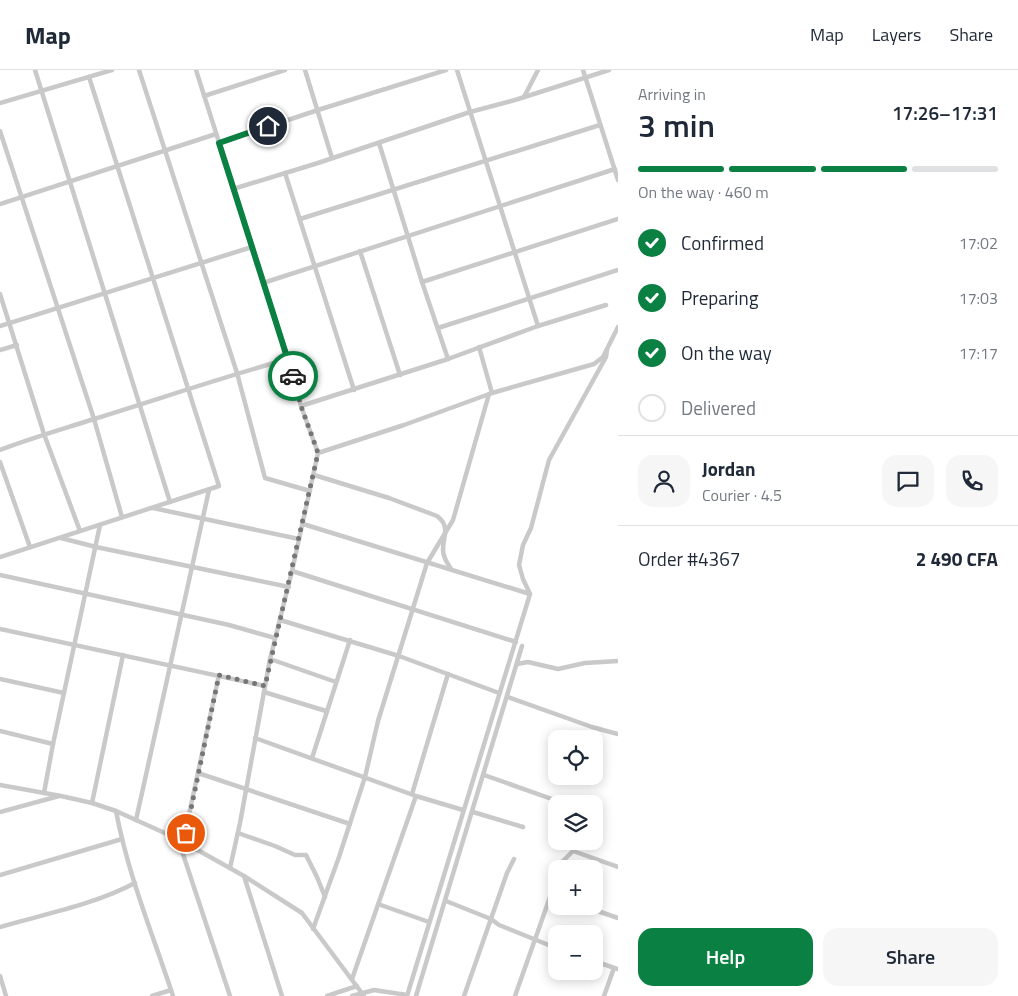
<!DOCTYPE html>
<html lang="en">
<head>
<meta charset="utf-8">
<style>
	:root { --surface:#fff; --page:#f6f6f7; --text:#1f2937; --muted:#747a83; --line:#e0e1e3; --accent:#0b8043 }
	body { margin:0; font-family:"Titillium Web",sans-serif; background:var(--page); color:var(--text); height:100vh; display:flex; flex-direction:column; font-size:19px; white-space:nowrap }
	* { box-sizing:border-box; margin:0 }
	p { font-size:16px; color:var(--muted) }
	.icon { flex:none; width:28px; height:28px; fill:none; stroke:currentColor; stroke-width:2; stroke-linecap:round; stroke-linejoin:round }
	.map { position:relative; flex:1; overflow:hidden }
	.side { display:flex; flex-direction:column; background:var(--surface); width:400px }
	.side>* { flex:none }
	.tools { position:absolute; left:548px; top:660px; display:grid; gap:10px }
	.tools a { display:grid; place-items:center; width:55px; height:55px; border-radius:10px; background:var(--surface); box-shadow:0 2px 12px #0003; font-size:25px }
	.pin { position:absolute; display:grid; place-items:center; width:42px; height:42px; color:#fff; margin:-21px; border:2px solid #fff; border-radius:50%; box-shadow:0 1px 5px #0007 }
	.courier { position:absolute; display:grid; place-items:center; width:50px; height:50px; margin:-25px; border:4px solid #0b8043; border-radius:50%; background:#fff; color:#222; box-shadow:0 1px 6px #0007 }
	.summary em { font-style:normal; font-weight:600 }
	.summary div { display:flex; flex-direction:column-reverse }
	.summary { display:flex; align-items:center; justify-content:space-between; height:85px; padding:0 20px }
	h1 { font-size:32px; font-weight:600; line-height:38px }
	.bar { display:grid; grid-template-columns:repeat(4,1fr); gap:8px 5px; align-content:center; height:60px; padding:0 20px }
	.bar i { height:6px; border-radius:4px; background:var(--line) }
	.bar .on { background:var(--accent) }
	.bar p { grid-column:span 4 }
	.line { display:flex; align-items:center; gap:12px; padding:0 20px; border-top:1px solid var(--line) }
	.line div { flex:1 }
	.round { display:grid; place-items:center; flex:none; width:52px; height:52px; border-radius:15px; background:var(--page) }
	ol { padding:0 20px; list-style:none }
	li { display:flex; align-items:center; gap:15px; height:55px }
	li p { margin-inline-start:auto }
	li .icon { padding:5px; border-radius:50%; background:var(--accent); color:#fff; stroke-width:4 }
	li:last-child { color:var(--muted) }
	li i { width:28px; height:28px; border:2px solid var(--line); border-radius:50% }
	.button { display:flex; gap:10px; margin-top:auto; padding:10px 20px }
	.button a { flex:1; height:58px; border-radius:15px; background:var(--accent); color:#fff; font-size:20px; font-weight:600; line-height:58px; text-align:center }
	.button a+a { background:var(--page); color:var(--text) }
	header { display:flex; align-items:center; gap:30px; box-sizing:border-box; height:70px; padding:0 25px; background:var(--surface); border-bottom:1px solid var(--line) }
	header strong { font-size:24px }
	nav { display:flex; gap:28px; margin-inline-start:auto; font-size:18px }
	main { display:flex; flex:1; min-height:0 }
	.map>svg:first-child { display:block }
</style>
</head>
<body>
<header>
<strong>Map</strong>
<nav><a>Map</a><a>Layers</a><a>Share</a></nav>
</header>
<main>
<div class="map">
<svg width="618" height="926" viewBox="0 0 618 926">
	<rect width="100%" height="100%" fill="#fff"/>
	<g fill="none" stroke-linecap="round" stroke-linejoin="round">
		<g stroke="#c9c9c9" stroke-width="4.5">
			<path d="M35,0L170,432"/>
			<path d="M139,0L237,303L265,408L310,421"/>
			<path d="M196,0L288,289L301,336L318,383L292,501L270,589L240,753L230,798"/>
			<path d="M305,0L332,88"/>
			<path d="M457,0L538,256"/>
			<path d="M583,0L618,110"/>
			<path d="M204,26L285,0"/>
			<path d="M524,27L538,0"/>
			<path d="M0,33L112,0"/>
			<path d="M0,61L94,349L122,447"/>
			<path d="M219,73L318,40L446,0"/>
			<path d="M379,73L422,212L448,289"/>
			<path d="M285,103L354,320"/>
			<path d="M233,119L318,93L470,42L515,30L609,0"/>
			<path d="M0,134L216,64"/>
			<path d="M300,149L600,55"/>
			<path d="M360,181L400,305"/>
			<path d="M422,212L618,149"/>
			<path d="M263,213L615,99"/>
			<path d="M0,224L44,364L80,461"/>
			<path d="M0,256L252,177"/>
			<path d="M438,258L618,200"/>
			<path d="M479,277L492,323"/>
			<path d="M0,280L17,275"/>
			<path d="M301,336L448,289L538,256L606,235"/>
			<path d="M0,380C31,368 63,359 94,349C159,329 223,307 288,289"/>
			<path d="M318,383L404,355L492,323L594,294L603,287L618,257"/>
			<path d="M0,392L30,477"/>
			<path d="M314,405L389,428L437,446C451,457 443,465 443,480C443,487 447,493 451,499"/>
			<path d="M153,438L299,469"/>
			<path d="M303,454L530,524"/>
			<path d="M61,468L96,477L289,517"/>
			<path d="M0,487L219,416L89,7"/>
			<path d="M292,501L516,572"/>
			<path d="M0,505L229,555L275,568"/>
			<path d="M280,550L399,586L499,623"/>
			<path d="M0,559L265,616"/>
			<path d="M270,589L336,612"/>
			<path d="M517,594L528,592L558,599L585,593L618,591"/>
			<path d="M0,609L64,623"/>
			<path d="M264,622L326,641"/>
			<path d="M508,627L592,657L618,664"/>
			<path d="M0,661L53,674"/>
			<path d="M255,668L416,726L463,740"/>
			<path d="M312,688L350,570"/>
			<path d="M198,703L350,754"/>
			<path d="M484,705L563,733"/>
			<path d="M0,715L61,726L92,733L116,741L178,769L244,806L302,843L364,926"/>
			<path d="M44,723L53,674L100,455"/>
			<path d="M412,724L448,604"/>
			<path d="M92,733L123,585"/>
			<path d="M116,741C128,805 153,865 173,926"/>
			<path d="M0,742L59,726"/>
			<path d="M473,742L523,757"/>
			<path d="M136,750L209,420"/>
			<path d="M238,763L275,776L295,785H306L317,807L325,827"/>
			<path d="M178,769L230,926"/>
			<path d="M187,774L185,763L219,605"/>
			<path d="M560,799L563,791L573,781L618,797"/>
			<path d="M0,805L122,769"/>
			<path d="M244,806L282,926"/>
			<path d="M446,831L491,849L499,855L556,878"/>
			<path d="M378,834L429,852"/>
			<path d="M583,836L618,848"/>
			<path d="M0,857C45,844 93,835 135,813"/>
			<path d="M313,859L339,787L365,707L378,651L427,493L453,450L489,324"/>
			<path d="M594,891L618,899"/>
			<path d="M0,906L6,926"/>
			<path d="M352,909L416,726"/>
			<path d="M152,926L171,920"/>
			<path d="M327,926L357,916"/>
			<path d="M352,926L374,920L407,925"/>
			<path d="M407,926L530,524L523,509L519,495L523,475L531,458L549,390L606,287L607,280"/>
			<path d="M416,926L522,576"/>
			<path d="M464,926L507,803L514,789"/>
			<path d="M515,926L556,810"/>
			<path d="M604,926L614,898"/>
		</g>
	</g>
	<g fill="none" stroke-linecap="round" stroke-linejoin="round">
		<path stroke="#767676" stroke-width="5" stroke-dasharray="0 9" d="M186,763L219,605L265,616L318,383L301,336L293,306"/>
		<path stroke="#0b8043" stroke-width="6" d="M268,56L219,73L293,306"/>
	</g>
</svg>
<div class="tools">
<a><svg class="icon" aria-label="locate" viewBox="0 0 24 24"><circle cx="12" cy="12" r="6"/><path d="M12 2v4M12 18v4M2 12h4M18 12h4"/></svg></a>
<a><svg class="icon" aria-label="layers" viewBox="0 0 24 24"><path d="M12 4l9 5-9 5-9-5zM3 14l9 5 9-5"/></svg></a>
<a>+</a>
<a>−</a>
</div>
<div class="pin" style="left:186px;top:763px;background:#ea580c"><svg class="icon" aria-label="bag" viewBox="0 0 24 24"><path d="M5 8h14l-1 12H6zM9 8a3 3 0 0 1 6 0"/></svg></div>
<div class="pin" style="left:268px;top:56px;background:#1f2937"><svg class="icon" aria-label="home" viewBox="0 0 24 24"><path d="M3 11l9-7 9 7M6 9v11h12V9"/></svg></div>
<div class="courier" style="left:293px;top:306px"><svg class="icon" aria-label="car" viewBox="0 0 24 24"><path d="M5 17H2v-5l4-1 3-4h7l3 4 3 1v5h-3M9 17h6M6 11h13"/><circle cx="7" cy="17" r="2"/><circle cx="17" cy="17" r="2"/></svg></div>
</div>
<section class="side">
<div class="summary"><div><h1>3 min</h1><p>Arriving in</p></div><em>17:26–17:31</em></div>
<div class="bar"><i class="on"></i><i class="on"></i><i class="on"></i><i></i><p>On the way · 460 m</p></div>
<ol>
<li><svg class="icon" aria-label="check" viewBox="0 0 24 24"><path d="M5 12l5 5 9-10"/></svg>Confirmed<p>17:02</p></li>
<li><svg class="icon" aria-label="check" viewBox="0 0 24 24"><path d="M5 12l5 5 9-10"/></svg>Preparing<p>17:03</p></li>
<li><svg class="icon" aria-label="check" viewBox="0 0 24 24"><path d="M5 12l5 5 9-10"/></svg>On the way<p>17:17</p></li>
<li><i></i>Delivered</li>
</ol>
<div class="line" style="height:90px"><a class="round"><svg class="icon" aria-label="person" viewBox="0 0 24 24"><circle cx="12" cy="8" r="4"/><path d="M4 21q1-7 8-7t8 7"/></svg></a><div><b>Jordan</b><p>Courier · 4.5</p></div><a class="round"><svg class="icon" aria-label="chat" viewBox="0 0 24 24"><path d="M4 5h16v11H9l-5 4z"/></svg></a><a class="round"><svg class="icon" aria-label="phone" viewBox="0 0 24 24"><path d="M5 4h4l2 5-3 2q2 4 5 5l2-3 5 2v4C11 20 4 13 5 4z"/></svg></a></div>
<div class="line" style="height:65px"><div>Order #4367</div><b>2 490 CFA</b></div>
<div class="button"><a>Help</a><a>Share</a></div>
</section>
</main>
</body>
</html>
